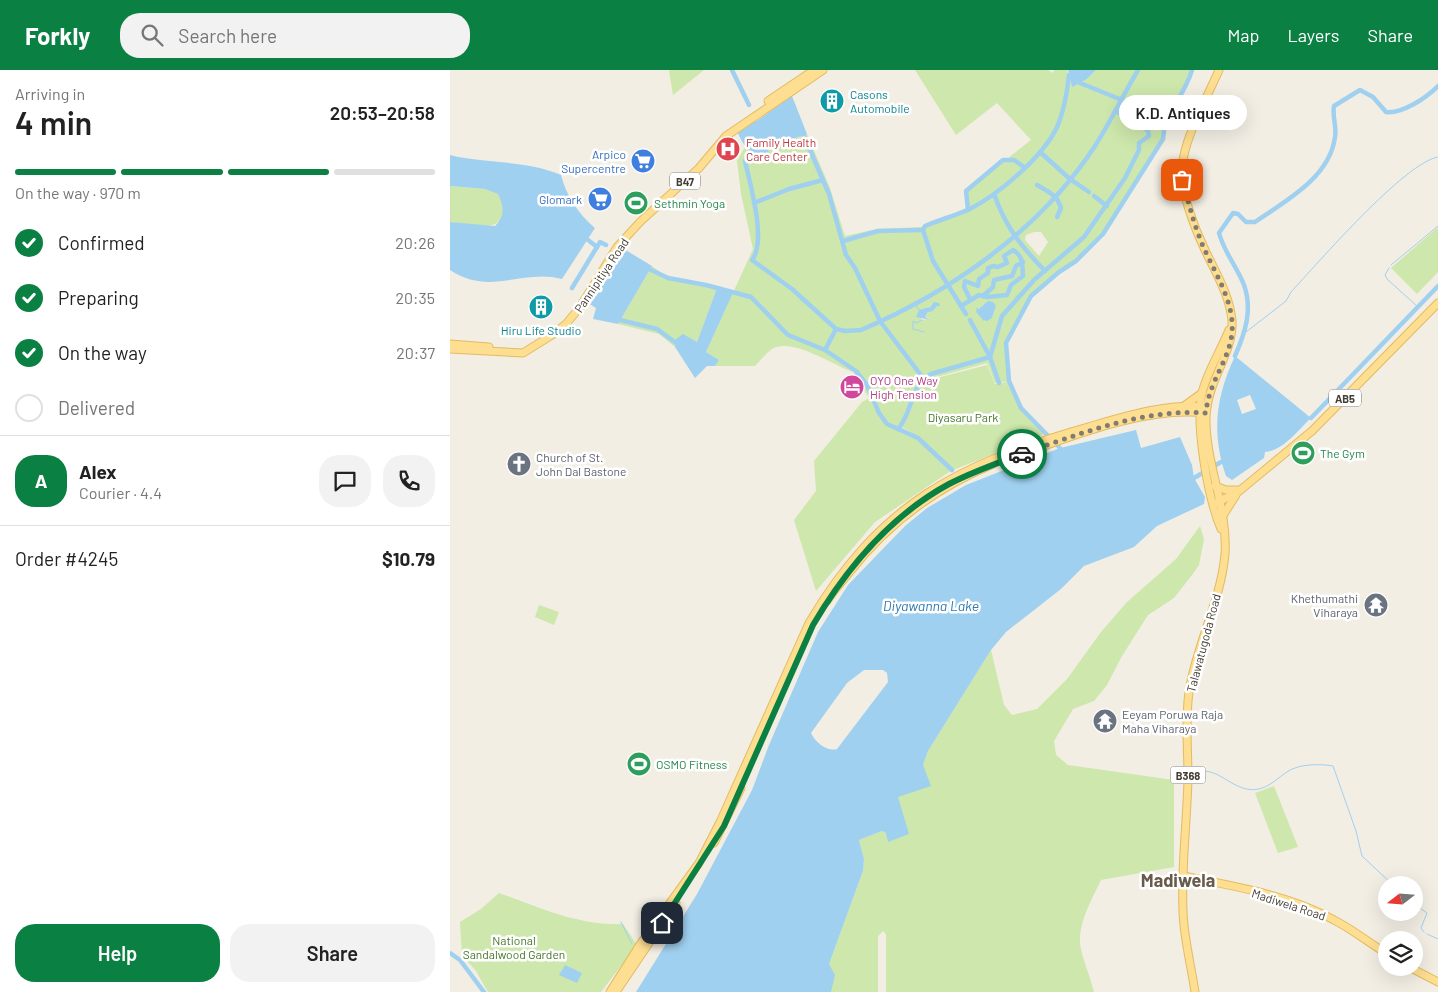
<!DOCTYPE html>
<html lang="en">
<head>
<meta charset="utf-8">
<style>
	:root { --surface:#fff; --page:#f2f2f2; --text:#222; --muted:#767676; --line:#e0e0e0; --accent:#0b8043 }
	body { margin:0; font-family:Barlow,sans-serif; background:var(--page); color:var(--text); height:100vh; display:flex; flex-direction:column; font-size:19px; white-space:nowrap }
	* { box-sizing:border-box; margin:0 }
	p { font-size:16px; color:var(--muted) }
	.icon { flex:none; width:28px; height:28px; fill:none; stroke:currentColor; stroke-width:2; stroke-linecap:round; stroke-linejoin:round }
	.map { position:relative; flex:1; overflow:hidden }
	.drawer { display:flex; flex-direction:column; background:var(--surface); width:450px }
	.drawer>* { flex:none }
	.needle { width:32px; rotate:253deg }
	.controls { position:absolute; left:928px; top:806px; display:grid; gap:10px }
	.controls a { display:grid; place-items:center; width:45px; height:45px; border-radius:50%; background:var(--surface); box-shadow:0 5px 20px #0002; font-size:25px }
	.pin { position:absolute; display:grid; place-items:center; width:42px; height:42px; color:#fff; margin:-21px; border-radius:10px; box-shadow:0 2px 8px #0006 }
	.courier { position:absolute; display:grid; place-items:center; width:50px; height:50px; margin:-25px; border:4px solid #0b8043; border-radius:50%; background:#fff; color:#222; box-shadow:0 1px 6px #0007 }
	.bubble { position:absolute; height:35px; border-radius:18px; background:var(--surface); box-shadow:0 5px 20px #0002; font-size:16px; font-weight:600; line-height:35px; text-align:center }
	.head em { font-style:normal; font-weight:600 }
	.head div { display:flex; flex-direction:column-reverse }
	.head { display:flex; align-items:center; justify-content:space-between; height:85px; padding:0 15px }
	h1 { font-size:32px; font-weight:600; line-height:38px }
	.bar { display:grid; grid-template-columns:repeat(4,1fr); gap:8px 5px; align-content:center; height:60px; padding:0 15px }
	.bar i { height:6px; border-radius:4px; background:var(--line) }
	.bar .selected { background:var(--accent) }
	.bar p { grid-column:span 4 }
	.line { display:flex; align-items:center; gap:12px; padding:0 15px; border-top:1px solid var(--line) }
	.line div { flex:1 }
	.round { display:grid; place-items:center; flex:none; width:52px; height:52px; border-radius:20px; background:var(--page) }
	ol { padding:0 15px; list-style:none }
	li { display:flex; align-items:center; gap:15px; height:55px }
	li p { margin-inline-start:auto }
	li .icon { padding:5px; border-radius:50%; background:var(--accent); color:#fff; stroke-width:4 }
	li:last-child { color:var(--muted) }
	li i { width:28px; height:28px; border:2px solid var(--line); border-radius:50% }
	.action { display:flex; gap:10px; margin-top:auto; padding:10px 15px }
	.action a { flex:1; height:58px; border-radius:20px; background:var(--accent); color:#fff; font-size:20px; font-weight:600; line-height:58px; text-align:center }
	.action a+a { background:var(--page); color:var(--text) }
	header { display:flex; align-items:center; gap:30px; box-sizing:border-box; height:70px; padding:0 25px; background:var(--accent); color:#fff }
	header strong { font-size:24px }
	nav { display:flex; gap:28px; margin-inline-start:auto; font-size:18px }
	.search { width:350px; height:45px; background:var(--page); display:flex; align-items:center; gap:12px; box-sizing:border-box; padding:0 18px; border-radius:20px; color:var(--muted); font-size:19px }
	main { display:flex; flex:1; min-height:0 }
	.map>svg:first-child { display:block }
</style>
</head>
<body>
<header>
<strong>Forkly</strong>
<div class="search"><svg class="icon" aria-label="search" viewBox="0 0 24 24"><circle cx="10" cy="10" r="6"/><path d="M15 15l6 6"/></svg>Search here</div>
<nav><a>Map</a><a>Layers</a><a>Share</a></nav>
</header>
<main>
<section class="drawer">
<div class="head"><div><h1>4 min</h1><p>Arriving in</p></div><em>20:53–20:58</em></div>
<div class="bar"><i class="selected"></i><i class="selected"></i><i class="selected"></i><i></i><p>On the way · 970 m</p></div>
<ol>
<li><svg class="icon" aria-label="check" viewBox="0 0 24 24"><path d="M5 12l5 5 9-10"/></svg>Confirmed<p>20:26</p></li>
<li><svg class="icon" aria-label="check" viewBox="0 0 24 24"><path d="M5 12l5 5 9-10"/></svg>Preparing<p>20:35</p></li>
<li><svg class="icon" aria-label="check" viewBox="0 0 24 24"><path d="M5 12l5 5 9-10"/></svg>On the way<p>20:37</p></li>
<li><i></i>Delivered</li>
</ol>
<div class="line" style="height:90px"><b class="round" style="background:var(--accent);color:#fff">A</b><div><b>Alex</b><p>Courier · 4.4</p></div><a class="round"><svg class="icon" aria-label="chat" viewBox="0 0 24 24"><path d="M4 5h16v11H9l-5 4z"/></svg></a><a class="round"><svg class="icon" aria-label="phone" viewBox="0 0 24 24"><path d="M5 4h4l2 5-3 2q2 4 5 5l2-3 5 2v4C11 20 4 13 5 4z"/></svg></a></div>
<div class="line" style="height:65px"><div>Order #4245</div><b>$10.79</b></div>
<div class="action"><a>Help</a><a>Share</a></div>
</section>
<div class="map">
<svg width="988" height="922" viewBox="0 0 988 922">
	<rect width="100%" height="100%" fill="#f2eee4"/>
	<g fill="#cde7ac" fill-rule="evenodd">
		<path d="M219,0H254L223,25Z"/>
		<path d="M465,0H598L603,3L604,0H617L622,16L637,9L646,0H742C735,26 718,39 713,69L653,164L626,191L609,202L581,226L556,273L559,311L545,313L537,293L483,308L466,316L460,338L451,357L468,368L502,400L425,452L366,521L344,450L366,421L364,391L412,332L419,328L403,302C382,295 343,267 322,279C316,283 310,291 305,296H265L269,290L256,282L303,179L291,124L287,91L295,77L305,85L317,77L357,64L380,118L395,166L427,159L471,157L516,138V121L581,70L547,33L506,65ZM584,162H591L598,172L589,186L575,170L576,165ZM482,234L487,236L483,241H479L475,247L480,249L472,250L470,247L475,239L480,237ZM546,236L542,248L526,242L528,237L529,239Z"/>
		<path d="M0,116L35,119L49,124C66,167 25,155 0,152Z"/>
		<path d="M988,157V202L967,224L941,198Z"/>
		<path d="M202,196L218,208L267,218L247,272L226,269L225,277L209,264L168,254Z"/>
		<path d="M537,295L545,314L557,312L570,339L594,364L503,400L468,367L452,357L461,339L467,317L483,309Z"/>
		<path d="M750,456L754,469L749,495L742,505L724,528L698,545L672,586L657,615L644,631L623,639L604,671L606,685L618,695L724,710V797L651,810C642,829 629,851 630,873C631,885 641,909 644,922H436V864L433,861L428,866V922H381L379,894L413,801L414,789L409,770L432,761L436,763L448,727L473,695L478,681L541,580L554,635L562,645L587,639L617,609L651,562L677,532L726,489Z"/>
		<path d="M89,535L109,542L104,555L85,547Z"/>
		<path d="M824,716L848,777L828,783L805,723Z"/>
		<path d="M49,823C91,838 129,856 173,854L187,875L151,922H38L26,901L12,885L10,852L31,839Z"/>
	</g>
	<g fill="#a0d0f0" fill-rule="evenodd">
		<path d="M618,0H646L637,9L622,17Z"/>
		<path d="M342,26L357,64L318,77L319,84L315,86C299,85 293,75 287,61L308,50Z"/>
		<path d="M0,85C37,94 77,90 111,105C116,125 129,145 145,158L112,209C72,198 41,227 0,200V152L45,156C55,147 54,136 48,124L35,119L0,116Z"/>
		<path d="M169,176L202,196L168,254L143,249L146,238L135,231Z"/>
		<path d="M267,218L283,223L256,282L269,290L265,296H257L245,308L225,277L226,269L233,264L247,272Z"/>
		<path d="M538,231L543,232L546,236L542,248L537,251L533,250L526,242L527,237L529,239Z"/>
		<path d="M484,232L489,233L490,236H487L483,241L478,242L475,247L480,250L466,247L469,240L480,237Z"/>
		<path d="M785,286L861,348C848,360 833,381 815,382L814,388L782,410L776,406C761,363 766,326 785,286ZM800,325L806,339L792,344L787,330Z"/>
		<path d="M686,360L691,378L730,367L742,395L744,408L755,427L754,434L707,456L684,477L634,496L611,519L556,562L541,580L478,681L473,695L481,716L448,727L459,764L438,772L436,763L432,761L409,770L414,789L413,801L379,894L385,905L381,922H186L247,824L302,720L319,675L368,562L398,515L455,456L477,438L516,415L610,378ZM414,600H433L437,603L438,612L387,679C377,682 365,672 361,663L397,613Z"/>
		<path d="M115,895L132,903L127,913L109,905Z"/>
	</g>
	<g fill="none" stroke-linecap="round" stroke-linejoin="round">
		<g stroke="#a0d0f0" stroke-width="1">
			<path d="M941,195L988,156"/>
			<path d="M939,198L935,205L937,209L968,237"/>
			<path d="M464,232L469,240"/>
			<path d="M472,250L466,253L463,251V259L474,262"/>
			<path d="M796,262L836,231L841,222C867,194 955,92 988,87"/>
			<path d="M741,704C763,694 774,712 793,718C817,726 829,703 845,698C855,694 873,694 883,696L906,761L912,786L943,815"/>
			<path d="M724,710L730,709"/>
			<path d="M964,834L977,843L971,858L974,862"/>
			<path d="M171,852L182,874"/>
			<path d="M977,864L988,869"/>
		</g>
		<g stroke="#a0d0f0" stroke-width="4.5">
			<path d="M282,0L299,35"/>
			<path d="M630,13L672,30L704,49L715,53C723,35 737,19 742,0"/>
			<path d="M354,66L379,124L396,185L405,198L430,251L473,308"/>
			<path d="M302,82L295,91C300,114 317,171 302,190L342,219L386,259L395,261L411,260C502,221 590,160 645,76C661,51 673,25 688,0"/>
			<path d="M590,82L620,109L639,122"/>
			<path d="M587,115C599,122 607,125 611,138L607,147"/>
			<path d="M544,124C556,158 571,176 595,201"/>
			<path d="M644,126L657,136"/>
			<path d="M304,133L339,119L373,110"/>
			<path d="M518,140L516,121L553,90H564L574,97"/>
			<path d="M138,170L147,177"/>
			<path d="M393,171L428,161L473,160"/>
			<path d="M199,199L218,208L256,215L301,227L338,265L375,280L406,301L417,315L429,343L437,354L468,368L502,400"/>
			<path d="M122,218L150,172L156,175"/>
			<path d="M533,226L543,217L544,210L562,206L566,196L573,192"/>
			<path d="M511,236L529,225L537,227L557,225L561,215L573,206C572,196 574,186 563,180L554,186L557,193L548,197L543,196L538,198V203L529,209L528,216L515,211L514,217L520,229"/>
			<path d="M516,244L483,191L473,160L475,156C489,150 504,146 518,140C548,125 593,87 607,57C614,41 617,23 619,5"/>
			<path d="M170,250L207,259L226,273"/>
			<path d="M520,250L540,287L549,313"/>
			<path d="M375,280L386,259"/>
			<path d="M785,286C795,263 803,240 794,215C787,197 774,182 769,163L783,143L788,144L796,152H805C836,131 880,107 885,67C887,57 882,47 884,36L910,20L923,27L936,42C952,44 976,28 988,16"/>
			<path d="M861,348L988,216"/>
			<path d="M448,359C463,342 460,315 481,304L540,287L552,246L584,210L634,167L675,108L689,80V73L699,66L698,61L686,51L665,41"/>
			<path d="M610,378L571,338L559,311L556,273L581,226L609,202L626,191L653,164L713,69L715,53"/>
			<path d="M744,408L771,392"/>
			<path d="M0,883L10,890L34,922"/>
		</g>
		<defs>
			<g id="major">
				<path d="M318,31L364,0"/>
				<path d="M0,274L39,277"/>
				<path d="M0,279L73,283L102,265L116,254L130,237L167,177L190,152L249,98L276,66L373,0"/>
				<path d="M734,336L752,323"/>
				<path d="M558,389C617,368 693,336 756,343"/>
				<path d="M765,416L776,420H787"/>
				<path d="M764,434L788,422L862,361L988,233"/>
				<path d="M772,447L786,425"/>
				<path d="M771,459C758,428 745,356 752,323C757,302 771,280 779,260"/>
				<path d="M377,531C383,521 391,513 398,504C437,454 485,418 543,394"/>
				<path d="M264,773L291,718"/>
				<path d="M733,806C783,816 839,825 884,850C902,859 919,873 936,883"/>
				<path d="M961,898L988,912"/>
				<path d="M160,922L191,873L249,793L271,750L359,553C430,433 508,394 638,357C676,346 716,333 757,337"/>
				<path d="M166,922L226,833"/>
				<path d="M745,922C741,895 734,869 733,842C731,797 737,753 738,708C738,680 735,650 739,622C746,575 771,531 775,484C778,437 755,393 756,347C757,311 784,282 782,251C780,226 766,203 755,180C745,159 730,121 732,98C734,68 757,28 769,0"/>
			</g>
		</defs>
		<use href="#major" stroke="#e3bb61" stroke-width="9"/>
		<use href="#major" stroke="#fede91" stroke-width="7"/>
	</g>
	<g fill="none" stroke-linecap="round" stroke-linejoin="round">
		<path stroke="#817c72" stroke-width="5" stroke-dasharray="0 9" d="M572,384C629,364 695,338 756,343C758,313 779,291 782,263C785,228 760,197 749,166C742,148 738,129 732,110"/>
		<path stroke="#0b8043" stroke-width="6" d="M212,853L274,756L363,555C396,499 440,446 499,414C522,402 547,393 572,384"/>
	</g>
	<defs>
		<symbol id="building-disc" viewBox="-11 -11 22 22"><circle r="9.5" fill="#0f9aa8" stroke="#fff"/><path d="M-4-6H4V6H1V3H-1V6H-4ZM-2.5-4.3h1.7v1.8h-1.7ZM.8-4.3h1.7v1.8H.8ZM-2.5-1h1.7V.8h-1.7ZM.8-1h1.7V.8H.8Z" fill="#fff"/></symbol>
		<symbol id="hospital-disc" viewBox="-11 -11 22 22"><circle r="9.5" fill="#e0444e" stroke="#fff"/><path d="M-5-5h3v3.5h4V-5h3V5h-3V1.5h-4V5h-3Z" fill="#fff"/></symbol>
		<symbol id="supermarket-disc" viewBox="-11 -11 22 22"><circle r="9.5" fill="#3f7fe0" stroke="#fff"/><path d="M-6-5.5h2.5l.6 2H6L4.5 2H-2.5L-4.4-4H-6ZM-1.5 3.2a1.3 1.3 0 1 0 .1 0ZM3 3.2a1.3 1.3 0 1 0 .1 0Z" fill="#fff"/></symbol>
		<symbol id="stadium-disc" viewBox="-11 -11 22 22"><circle r="9.5" fill="#2e9e5b" stroke="#fff"/><path d="M0-5a6.5 5 0 1 0 0 10a6.5 5 0 1 0 0-10ZM-3.5-1.8h7v3.6h-7Z" fill="#fff"/></symbol>
		<symbol id="hotel-disc" viewBox="-11 -11 22 22"><circle r="9.5" fill="#d1479c" stroke="#fff"/><path d="M-6-4.5h1.5V1H6V5H4.5V3h-9V5H-6ZM-4 0a1.8 1.8 0 1 1 3.6 0ZM.5 0V-2.5h3Q6-2.5 6 0Z" fill="#fff"/></symbol>
		<symbol id="church-disc" viewBox="-11 -11 22 22"><circle r="9.5" fill="#6b7280" stroke="#fff"/><path d="M-1.2-6h2.4v3.5h3.3v2.4h-3.3V6h-2.4V-.1h-3.3v-2.4h3.3Z" fill="#fff"/></symbol>
		<symbol id="temple-disc" viewBox="-11 -11 22 22"><circle r="9.5" fill="#6b7280" stroke="#fff"/><path d="M0-6L5-2H3V0L6.5 2.5H4V6H1.5V3h-3V6H-4V2.5H-6.5L-3 0V-2H-5Z" fill="#fff"/></symbol>
	</defs>
	<g fill-rule="evenodd">
		<use href="#building-disc" x="368" y="17" width="28" height="28"/>
		<use href="#hospital-disc" x="264" y="65" width="28" height="28"/>
		<use href="#supermarket-disc" x="179" y="77" width="28" height="28"/>
		<use href="#supermarket-disc" x="136" y="115" width="28" height="28"/>
		<use href="#stadium-disc" x="172" y="119" width="28" height="28"/>
		<use href="#building-disc" x="77" y="223" width="28" height="28"/>
		<use href="#hotel-disc" x="388" y="303" width="28" height="28"/>
		<use href="#stadium-disc" x="839" y="369" width="28" height="28"/>
		<use href="#church-disc" x="55" y="380" width="28" height="28"/>
		<use href="#temple-disc" x="912" y="521" width="28" height="28"/>
		<use href="#temple-disc" x="641" y="637" width="28" height="28"/>
		<use href="#stadium-disc" x="175" y="680" width="28" height="28"/>
	</g>
	<g text-anchor="middle" dominant-baseline="central" stroke-width="5" stroke-linejoin="round" paint-order="stroke">
		<g fill="#fff" stroke="#7c7871" stroke-width="1">
			<rect x="220" y="102.5" width="30" height="17" rx="4"/>
			<rect x="879" y="319.5" width="32" height="17" rx="4"/>
			<rect x="720.5" y="696.5" width="35" height="17" rx="4"/>
		</g>
		<g font-size="11" font-weight="bold" fill="#443e34">
			<text x="235" y="111">B47</text>
			<text x="895" y="328">AB5</text>
			<text x="738" y="705">B368</text>
		</g>
		<g font-size="12" fill="#0d838f" stroke="#fff" text-anchor="start">
			<text x="400" y="24">Casons<tspan x="400" dy="14">Automobile</tspan></text>
			<text x="91" y="260" text-anchor="middle">Hiru Life Studio</text>
		</g>
		<g font-size="12" fill="#be3a42" stroke="#fff" text-anchor="start">
			<text x="296" y="72">Family Health<tspan x="296" dy="14">Care Center</tspan></text>
		</g>
		<g font-size="12" fill="#366cbe" stroke="#fff" text-anchor="end">
			<text x="176" y="84">Arpico<tspan x="176" dy="14">Supercentre</tspan></text>
			<text x="132" y="129">Glomark</text>
		</g>
		<g font-size="12" fill="#27864d" stroke="#fff" text-anchor="start">
			<text x="204" y="133">Sethmin Yoga</text>
			<text x="870" y="383">The Gym</text>
			<text x="206" y="694">OSMO Fitness</text>
		</g>
		<g font-size="12" fill="#443e34" stroke="#fff">
			<text transform="translate(151 205) rotate(-56)">Pannipitiya Road</text>
			<text transform="translate(753 573) rotate(-75)">Talawatugoda Road</text>
			<text transform="translate(839 834) rotate(18)">Madiwela Road</text>
		</g>
		<g font-size="12" fill="#b23c85" stroke="#fff" text-anchor="start">
			<text x="420" y="310">OYO One Way<tspan x="420" dy="14">High Tension</tspan></text>
		</g>
		<g font-size="12" fill="#467528" stroke="#fff">
			<text x="513" y="347">Diyasaru Park</text>
			<text x="64" y="870">National<tspan x="64" dy="14">Sandalwood Garden</tspan></text>
		</g>
		<g font-size="12" fill="#5b616d" stroke="#fff" text-anchor="start">
			<text x="86" y="387">Church of St.<tspan x="86" dy="14">John Dal Bastone</tspan></text>
			<text x="908" y="528" text-anchor="end">Khethumathi<tspan x="908" dy="14">Viharaya</tspan></text>
			<text x="672" y="644">Eeyam Poruwa Raja<tspan x="672" dy="14">Maha Viharaya</tspan></text>
		</g>
		<g font-size="14" font-style="italic" fill="#2e7aaf" stroke="#fff">
			<text x="481" y="535">Diyawanna Lake</text>
		</g>
		<g font-size="18" font-weight="bold" fill="#675b4b" stroke="#fff">
			<text x="728" y="810">Madiwela</text>
		</g>
	</g>
</svg>
<div class="controls">
<a><svg class="needle" viewBox="-14 -14 28 28"><path d="M0-13l5 13h-10z" fill="#e53935"/><path d="M0 13l5-13h-10z" fill="#767676"/></svg></a>
<a><svg class="icon" aria-label="layers" viewBox="0 0 24 24"><path d="M12 4l9 5-9 5-9-5zM3 14l9 5 9-5"/></svg></a>
</div>
<div class="pin" style="left:732px;top:110px;background:#ea580c"><svg class="icon" aria-label="bag" viewBox="0 0 24 24"><path d="M5 8h14l-1 12H6zM9 8a3 3 0 0 1 6 0"/></svg></div>
<div class="pin" style="left:212px;top:853px;background:#1f2937"><svg class="icon" aria-label="home" viewBox="0 0 24 24"><path d="M3 11l9-7 9 7M6 9v11h12V9"/></svg></div>
<div class="courier" style="left:572px;top:384px"><svg class="icon" aria-label="car" viewBox="0 0 24 24"><path d="M5 17H2v-5l4-1 3-4h7l3 4 3 1v5h-3M9 17h6M6 11h13"/><circle cx="7" cy="17" r="2"/><circle cx="17" cy="17" r="2"/></svg></div>
<div class="bubble" style="left:669px;top:25px;width:128px">K.D. Antiques</div>
</div>
</main>
</body>
</html>
